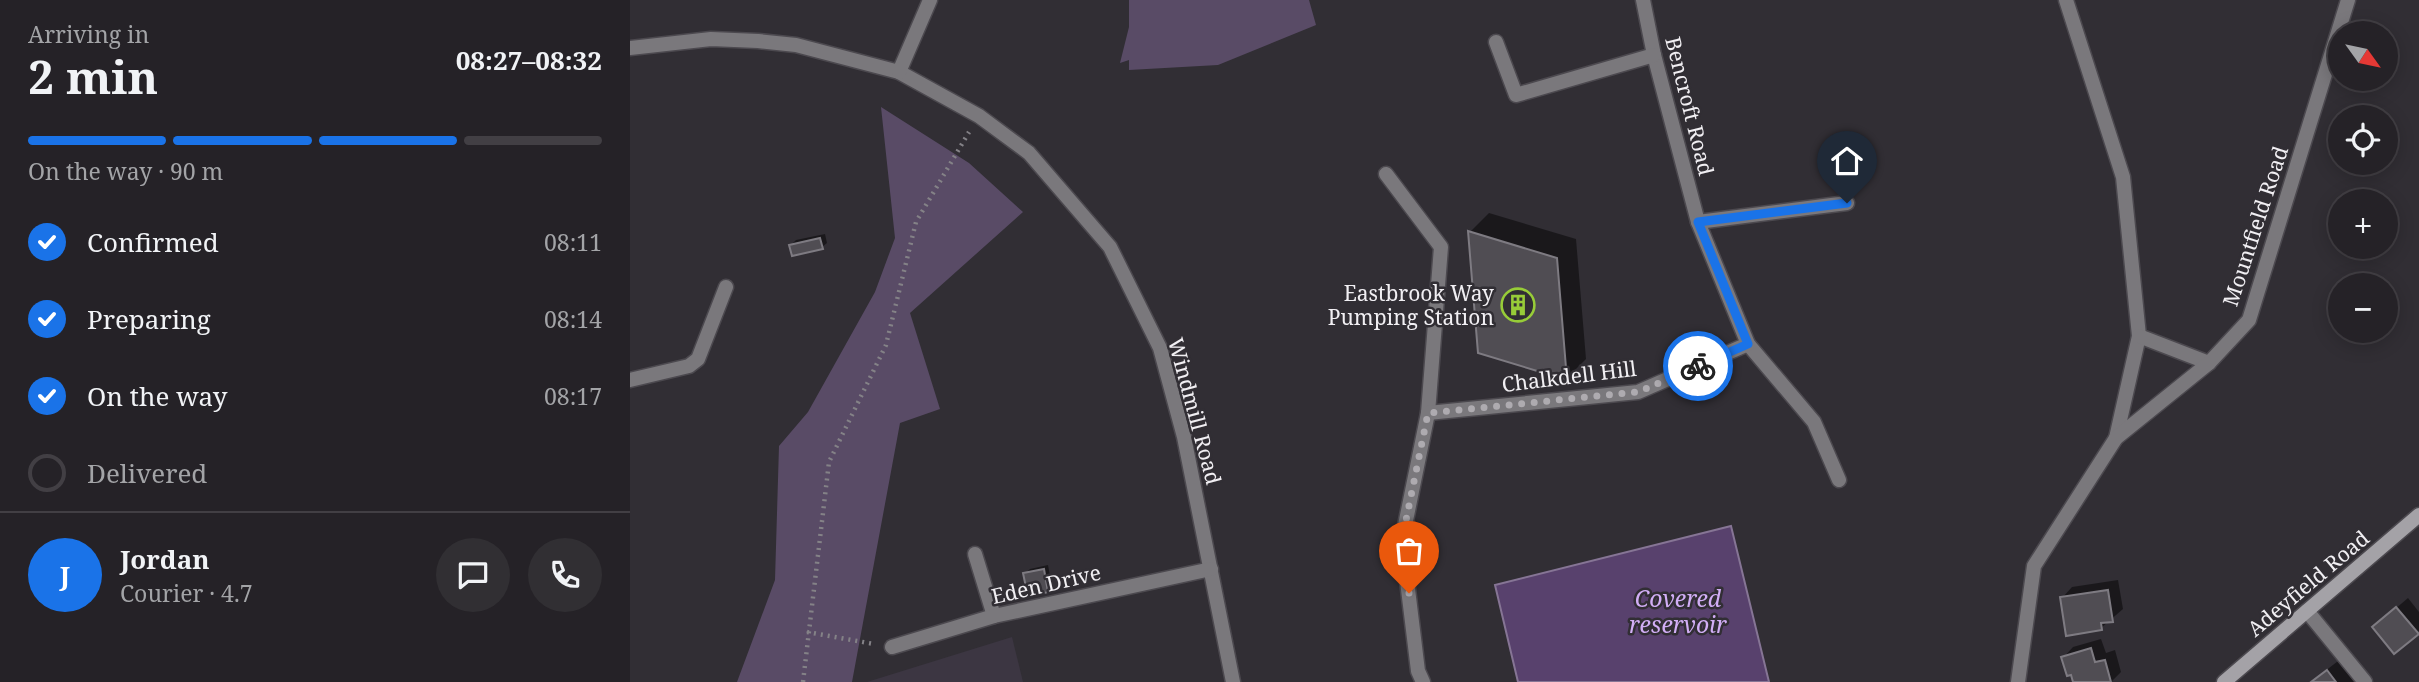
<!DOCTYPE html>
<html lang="en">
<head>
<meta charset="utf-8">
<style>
	:root { --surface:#252227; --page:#312f33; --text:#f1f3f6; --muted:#a3a4a7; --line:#423f44; --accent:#1a73e8 }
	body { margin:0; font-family:"Noto Serif",serif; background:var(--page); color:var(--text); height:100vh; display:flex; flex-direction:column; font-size:26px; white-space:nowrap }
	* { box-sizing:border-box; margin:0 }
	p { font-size:23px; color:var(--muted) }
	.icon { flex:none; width:38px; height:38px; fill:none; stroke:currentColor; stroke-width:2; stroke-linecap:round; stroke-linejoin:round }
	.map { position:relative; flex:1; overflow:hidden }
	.sheet { display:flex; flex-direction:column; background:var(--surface); width:630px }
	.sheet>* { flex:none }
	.needle { width:46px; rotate:123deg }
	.fabs { position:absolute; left:1698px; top:21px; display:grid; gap:14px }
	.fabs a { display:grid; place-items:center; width:70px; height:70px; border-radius:50%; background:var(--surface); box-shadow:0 4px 18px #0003,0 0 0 2px var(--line); font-size:35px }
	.pin { position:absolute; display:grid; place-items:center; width:60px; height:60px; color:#fff; margin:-72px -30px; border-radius:50% 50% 50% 0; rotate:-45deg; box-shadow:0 0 7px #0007 }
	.pin .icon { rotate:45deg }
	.courier { position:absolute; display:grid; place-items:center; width:70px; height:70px; margin:-35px; border:5px solid #1a73e8; border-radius:50%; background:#fff; color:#222; box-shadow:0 2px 9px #0007 }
	.summary em { font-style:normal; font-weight:700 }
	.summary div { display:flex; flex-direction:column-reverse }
	.summary { display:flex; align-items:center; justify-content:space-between; height:119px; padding:0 28px }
	h1 { font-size:46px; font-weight:700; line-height:52px }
	.bar { display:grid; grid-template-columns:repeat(4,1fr); gap:10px 7px; align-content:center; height:84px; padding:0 28px }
	.bar i { height:9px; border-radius:5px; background:var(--line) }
	.bar .on { background:var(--accent) }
	.bar p { grid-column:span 4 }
	.line { display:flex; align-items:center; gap:18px; padding:0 28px; border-top:2px solid var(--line) }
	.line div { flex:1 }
	.round { display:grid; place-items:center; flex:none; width:74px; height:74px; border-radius:37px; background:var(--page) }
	ol { padding:0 28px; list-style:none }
	li { display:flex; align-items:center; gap:21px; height:77px }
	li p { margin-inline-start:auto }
	li .icon { padding:7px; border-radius:50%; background:var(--accent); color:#fff; stroke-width:4 }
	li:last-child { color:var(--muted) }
	li i { width:38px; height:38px; border:4px solid var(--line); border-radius:50% }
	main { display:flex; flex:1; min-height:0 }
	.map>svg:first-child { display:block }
</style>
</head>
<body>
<main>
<section class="sheet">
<div class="summary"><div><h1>2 min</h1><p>Arriving in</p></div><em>08:27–08:32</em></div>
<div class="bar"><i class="on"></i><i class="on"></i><i class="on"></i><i></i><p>On the way · 90 m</p></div>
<ol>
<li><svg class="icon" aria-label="check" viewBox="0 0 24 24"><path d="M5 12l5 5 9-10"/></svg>Confirmed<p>08:11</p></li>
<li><svg class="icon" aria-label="check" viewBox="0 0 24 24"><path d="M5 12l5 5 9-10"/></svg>Preparing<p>08:14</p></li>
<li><svg class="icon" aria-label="check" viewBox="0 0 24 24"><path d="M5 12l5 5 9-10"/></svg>On the way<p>08:17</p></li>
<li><i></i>Delivered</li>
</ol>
<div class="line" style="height:126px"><b class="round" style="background:var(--accent);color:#fff">J</b><div><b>Jordan</b><p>Courier · 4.7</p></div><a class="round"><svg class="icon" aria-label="chat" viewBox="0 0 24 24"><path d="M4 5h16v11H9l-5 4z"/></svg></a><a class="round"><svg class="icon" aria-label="phone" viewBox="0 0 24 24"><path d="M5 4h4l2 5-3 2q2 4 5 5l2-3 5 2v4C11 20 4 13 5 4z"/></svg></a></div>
</section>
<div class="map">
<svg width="1789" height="682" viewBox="0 0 1789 682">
	<rect width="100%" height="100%" fill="#312e34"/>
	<path fill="#3c3642" d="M382,637L393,682H237Z"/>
	<g fill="#594b66">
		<path d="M499,0H679L686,25L588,65L499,70V60L490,63L499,27Z"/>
		<path d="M251,107L339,163L393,212L280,313L310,409L270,423L222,682H107L145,580L149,446L178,412L245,292L265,238Z"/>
	</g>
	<path fill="#58416d" stroke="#867595" stroke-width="2" d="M1101,526L1139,682H888L865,585Z"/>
	<g fill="#0007">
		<path d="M859,213L946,239L956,359L937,378L840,232Z"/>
		<path d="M195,234L197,243L192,247L161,245L166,240Z"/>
		<path d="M418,565L422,586L417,591L395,574L400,569Z"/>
		<path d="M1488,580L1493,609L1471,628L1432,598L1442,587Z"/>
		<path d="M1778,598L1789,612V631L1764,652L1744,627Z"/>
		<path d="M1471,639L1476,653L1485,650L1491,672L1481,682H1445L1433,658L1443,647Z"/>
		<path d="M1708,661L1725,682H1682L1685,679Z"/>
	</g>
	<g fill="#504d53" stroke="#7e7b82" stroke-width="2">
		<path d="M838,231L927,258L937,380L848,353Z"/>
		<path d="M190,238L193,249L162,256L159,245Z"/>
		<path d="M414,569L418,592L398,597L393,573Z"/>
		<path d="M1478,590L1483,622L1471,623L1472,630L1436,636L1430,597Z"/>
		<path d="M1766,607L1789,634L1764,654L1742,627Z"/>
		<path d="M1461,648L1465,662L1475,660L1481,682H1443L1441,675L1437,676L1431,657Z"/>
		<path d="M1697,670L1706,682H1681Z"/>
	</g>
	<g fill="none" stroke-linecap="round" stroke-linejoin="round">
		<defs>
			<g id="lane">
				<path d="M0,380L59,366L68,359L96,287"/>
				<path d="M1677,611L1735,682"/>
			</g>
			<g id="street">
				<path d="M1013,0L1024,55L1068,222L1118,344L1184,422L1209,480"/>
				<path d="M1436,0L1493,177L1509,336L1486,438"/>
				<path d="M866,42L886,95L1024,55"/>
				<path d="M0,48L81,39L128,41L166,45L269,72L349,116L399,153L480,247L530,348L554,437L603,682"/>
				<path d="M269,72L300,0"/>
				<path d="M756,174L811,247L798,413L772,540L788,671L793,682"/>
				<path d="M1068,222L1217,203"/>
				<path d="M1509,336L1579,363"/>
				<path d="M798,413L1008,392L1118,344"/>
				<path d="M345,554L364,616"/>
				<path d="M262,647L364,616L581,569"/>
				<path d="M1388,682L1404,566L1486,438L1579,363L1619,320L1718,0"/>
			</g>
			<path id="secondary" d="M1594,682L1789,515"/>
		</defs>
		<use href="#lane" stroke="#4c494f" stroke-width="17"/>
		<use href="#street" stroke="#4c494f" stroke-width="17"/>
		<use href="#secondary" stroke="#4c494f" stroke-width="17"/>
		<g stroke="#848287" stroke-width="4.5" stroke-dasharray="2 5" stroke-linecap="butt">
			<path d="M177,632L244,644"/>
			<path d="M173,682L199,462L256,345L286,222L339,132"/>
		</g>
		<use href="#lane" stroke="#7a787c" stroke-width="14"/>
		<use href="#street" stroke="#7a787c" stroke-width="14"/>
		<use href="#secondary" stroke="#a4a2a7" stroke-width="14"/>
	</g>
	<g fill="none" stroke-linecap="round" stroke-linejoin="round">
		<path stroke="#aeabb0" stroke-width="7" stroke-dasharray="0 12.6" d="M779,593L772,540L798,413L1008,392L1068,366"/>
		<path stroke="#1a73e8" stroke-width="9" d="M1068,366L1118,344L1068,222L1217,203"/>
	</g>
	<defs>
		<symbol id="building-ring" viewBox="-11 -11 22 22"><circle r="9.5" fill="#312e34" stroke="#97cc38" stroke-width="1.5"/><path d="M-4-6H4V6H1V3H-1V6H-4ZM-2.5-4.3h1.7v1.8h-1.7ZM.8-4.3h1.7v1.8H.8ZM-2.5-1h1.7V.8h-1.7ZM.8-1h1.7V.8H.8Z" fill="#97cc38"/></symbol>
	</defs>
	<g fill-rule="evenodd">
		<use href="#building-ring" x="869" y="286" width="38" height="38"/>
	</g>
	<g text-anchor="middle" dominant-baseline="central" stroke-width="5" stroke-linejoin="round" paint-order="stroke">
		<g font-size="21" fill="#f1eff3" stroke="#312e34">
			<text transform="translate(1060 106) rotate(76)">Bencroft Road</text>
			<text transform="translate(1625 226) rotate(-72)">Mountfield Road</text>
			<text transform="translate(939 376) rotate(-7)">Chalkdell Hill</text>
			<text transform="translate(565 411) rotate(75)">Windmill Road</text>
			<text transform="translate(1678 583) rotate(-40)">Adeyfield Road</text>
			<text transform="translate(416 584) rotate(-13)">Eden Drive</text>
		</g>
		<g font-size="21" fill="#f1eff3" stroke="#312e34" text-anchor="end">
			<text x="864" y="293">Eastbrook Way<tspan x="864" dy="24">Pumping Station</tspan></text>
		</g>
		<g font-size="23" font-style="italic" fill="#d2aef6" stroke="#312e34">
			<text x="1048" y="598">Covered<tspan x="1048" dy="26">reservoir</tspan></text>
		</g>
	</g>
</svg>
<div class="fabs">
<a><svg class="needle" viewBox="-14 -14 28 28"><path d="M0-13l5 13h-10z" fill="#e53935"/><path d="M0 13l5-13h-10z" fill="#a3a4a7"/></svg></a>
<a><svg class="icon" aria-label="locate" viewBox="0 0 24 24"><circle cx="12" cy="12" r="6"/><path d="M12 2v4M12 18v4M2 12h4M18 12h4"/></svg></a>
<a>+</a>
<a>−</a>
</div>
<div class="pin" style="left:779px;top:593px;background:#ea580c"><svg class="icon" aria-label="bag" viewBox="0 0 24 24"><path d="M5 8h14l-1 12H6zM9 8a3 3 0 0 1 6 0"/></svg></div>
<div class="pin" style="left:1217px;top:203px;background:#1f2937"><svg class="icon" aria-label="home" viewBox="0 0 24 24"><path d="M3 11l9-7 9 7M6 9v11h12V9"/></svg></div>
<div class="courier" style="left:1068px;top:366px"><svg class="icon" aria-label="bike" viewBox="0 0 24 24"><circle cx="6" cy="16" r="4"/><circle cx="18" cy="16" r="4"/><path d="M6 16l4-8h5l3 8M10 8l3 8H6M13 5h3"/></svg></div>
</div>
</main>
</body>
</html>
